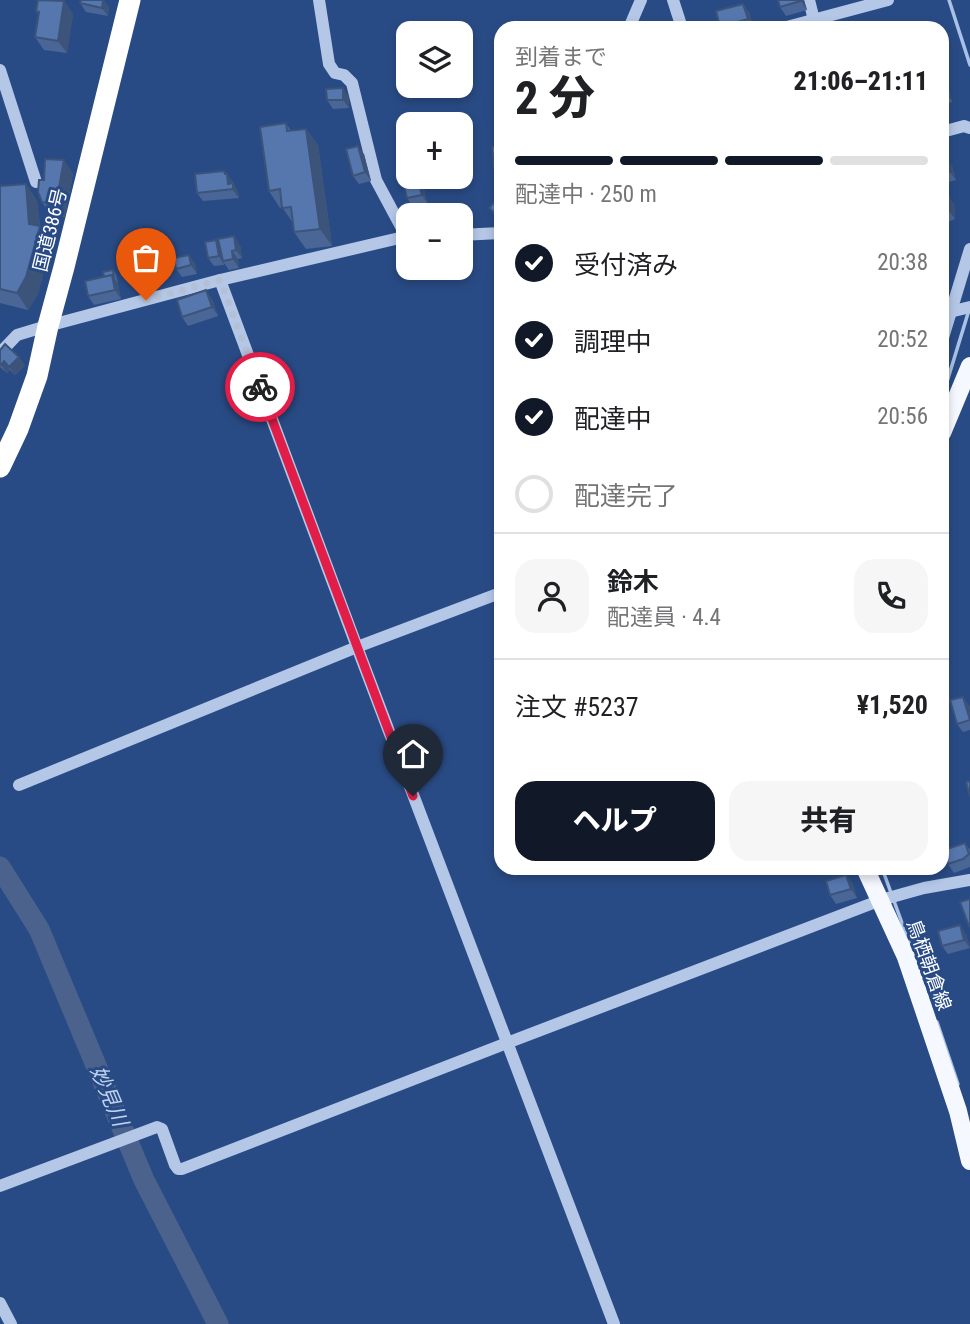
<!DOCTYPE html>
<html lang="ja">
<head>
<meta charset="utf-8">
<style>
	:root { --surface:#fff; --page:#f6f6f6; --text:#202124; --muted:#757577; --line:#e0e0e0; --accent:#111827 }
	body { margin:0; font-family:"Roboto Condensed","Noto Sans JP",sans-serif; background:var(--page); color:var(--text); height:100vh; display:flex; flex-direction:column; font-size:26px; white-space:nowrap }
	* { box-sizing:border-box; margin:0 }
	p { font-size:23px; color:var(--muted) }
	.icon { flex:none; width:38px; height:38px; fill:none; stroke:currentColor; stroke-width:2; stroke-linecap:round; stroke-linejoin:round }
	.map { position:relative; flex:1; overflow:hidden }
	.sheet { position:absolute; left:494px; top:21px; width:455px; height:854px; display:flex; flex-direction:column; background:var(--surface); border-radius:21px; box-shadow:0 4px 10px #0003 }
	.sheet>* { flex:none }
	.buttons { position:absolute; left:396px; top:21px; display:grid; gap:14px }
	.buttons a { display:grid; place-items:center; width:77px; height:77px; border-radius:14px; background:var(--surface); box-shadow:0 4px 10px #0003; font-size:35px }
	.pin { position:absolute; display:grid; place-items:center; width:60px; height:60px; color:#fff; margin:-72px -30px; border-radius:50% 50% 50% 0; rotate:-45deg; box-shadow:0 0 7px #0007 }
	.pin .icon { rotate:45deg }
	.courier { position:absolute; display:grid; place-items:center; width:70px; height:70px; margin:-35px; border:5px solid #e11d48; border-radius:50%; background:#fff; color:#222; box-shadow:0 2px 9px #0007 }
	.overview em { font-style:normal; font-weight:800 }
	.overview div { display:flex; flex-direction:column-reverse }
	.overview { display:flex; align-items:center; justify-content:space-between; height:119px; padding:0 21px }
	h1 { font-size:46px; font-weight:800; line-height:52px }
	.bar { display:grid; grid-template-columns:repeat(4,1fr); gap:10px 7px; align-content:center; height:84px; padding:0 21px }
	.bar i { height:9px; border-radius:5px; background:var(--line) }
	.bar .active { background:var(--accent) }
	.bar p { grid-column:span 4 }
	.line { display:flex; align-items:center; gap:18px; padding:0 21px; border-top:2px solid var(--line) }
	.line div { flex:1 }
	.round { display:grid; place-items:center; flex:none; width:74px; height:74px; border-radius:21px; background:var(--page) }
	ol { padding:0 21px; list-style:none }
	li { display:flex; align-items:center; gap:21px; height:77px }
	li p { margin-inline-start:auto }
	li .icon { padding:7px; border-radius:50%; background:var(--accent); color:#fff; stroke-width:4 }
	li:last-child { color:var(--muted) }
	li i { width:38px; height:38px; border:4px solid var(--line); border-radius:50% }
	.button { display:flex; gap:14px; margin-top:auto; padding:14px 21px }
	.button a { flex:1; height:80px; border-radius:21px; background:var(--accent); color:#fff; font-size:28px; font-weight:800; line-height:80px; text-align:center }
	.button a+a { background:var(--page); color:var(--text) }
	.map>svg:first-child { display:block }
</style>
</head>
<body>
<div class="map">
<svg width="970" height="1324" viewBox="0 0 970 1324">
	<rect width="100%" height="100%" fill="#294b85"/>
	<g fill="none" stroke-linecap="round" stroke-linejoin="round">
		<g stroke="#a9c1e7" stroke-width="3.5">
			<path d="M949,0L970,65"/>
			<path d="M942,398L969,310"/>
			<path d="M882,868L910,945"/>
			<path d="M937,1022L958,1084"/>
		</g>
		<path stroke="#4b628c" stroke-width="21" d="M0,867L39,929L144,1180L218,1324"/>
		<g stroke="#b4c7e7" stroke-width="12">
			<path d="M319,0L329,64L335,73L344,75L352,83L376,180L406,236"/>
			<path d="M673,0L682,28"/>
			<path d="M809,0L814,20"/>
			<path d="M629,28L641,0"/>
			<path d="M783,28L888,0"/>
			<path d="M0,70L36,182"/>
			<path d="M942,132L964,126L970,128"/>
			<path d="M460,235L500,233"/>
			<path d="M220,280L357,647L614,1324"/>
			<path d="M945,313L970,307"/>
			<path d="M942,341L970,249"/>
			<path d="M0,353L17,335L40,328L220,280L408,236"/>
			<path d="M19,785L357,647L500,593"/>
			<path d="M0,1186L157,1127L162,1129L175,1165L178,1169H182L507,1043L881,900L924,888L970,880"/>
			<path d="M0,1303L11,1324"/>
		</g>
		<g stroke="#f5f8fe" stroke-width="18">
			<path d="M942,433L970,366"/>
			<path d="M865,868L906,957L958,1111L970,1161"/>
		</g>
		<path stroke="#fff" stroke-width="21" d="M0,467L18,429L37,376L48,326L64,267L130,0"/>
	</g>
	<g fill="#4a6696">
		<path d="M804,0L807,10L786,16L780,7Z"/>
		<path d="M64,1L73,14L67,53L44,50L35,37L39,15L36,11Z"/>
		<path d="M80,3L109,7L108,16L86,12Z"/>
		<path d="M743,4L749,12L754,28H721L720,27Z"/>
		<path d="M942,77L948,86L952,102L942,105Z"/>
		<path d="M349,97V108L333,109L327,100Z"/>
		<path d="M286,123L291,131L306,129L318,145L332,246L306,249L294,232L293,223L282,207L280,208L269,191Z"/>
		<path d="M460,129L468,138L471,159L460,160Z"/>
		<path d="M500,146V176L494,168Z"/>
		<path d="M364,154L371,181L359,184L353,176Z"/>
		<path d="M942,159L952,166L956,180L942,184Z"/>
		<path d="M73,173L65,217L51,215L42,202L44,180Z"/>
		<path d="M226,174L233,182L234,185L238,192L239,198L203,201L197,193Z"/>
		<path d="M408,177H420L422,180L427,203L413,207L407,198Z"/>
		<path d="M26,184L37,201L40,226L51,243L38,294L28,310L0,303V186Z"/>
		<path d="M500,195V222L489,208Z"/>
		<path d="M942,196L949,197L955,206V219L942,225Z"/>
		<path d="M220,245H240L242,258L238,259L239,268L229,270L224,263V265L214,266L208,258Z"/>
		<path d="M195,263L197,274L182,277L176,269Z"/>
		<path d="M113,270L116,274L121,299L94,305L88,296L104,277Z"/>
		<path d="M212,299L218,316L188,326L182,317Z"/>
		<path d="M0,350L25,365L15,375L10,370L7,373L0,367Z"/>
		<path d="M969,705L970,709V730L963,732L957,724Z"/>
		<path d="M965,843L970,850V867L954,873L948,864Z"/>
		<path d="M917,868H936V872L921,874Z"/>
		<path d="M846,875L852,883L857,898L836,904L830,895Z"/>
		<path d="M966,934L970,948L948,954L942,946Z"/>
	</g>
	<g fill="#3c537a">
		<path d="M103,0H104L109,7L108,16L102,8Z"/>
		<path d="M801,0H804L807,10L801,1Z"/>
		<path d="M64,1L73,14L67,53L58,41Z"/>
		<path d="M743,4L749,12L754,28L748,19Z"/>
		<path d="M942,77L948,86L952,102L946,93Z"/>
		<path d="M343,88L349,97V108L343,100Z"/>
		<path d="M306,129L318,145L332,246L320,229Z"/>
		<path d="M462,129L468,138L471,159L465,150Z"/>
		<path d="M358,146L364,154L371,181L365,172Z"/>
		<path d="M946,157L952,166L956,180L950,172Z"/>
		<path d="M64,160L73,173L65,217L56,204Z"/>
		<path d="M224,171L233,182L234,185L238,192L239,198L228,184Z"/>
		<path d="M417,177H420L422,180L427,203L422,195Z"/>
		<path d="M26,184L37,201L40,226L51,243L38,294L28,310L17,293L29,224Z"/>
		<path d="M949,197L955,206V219L949,211Z"/>
		<path d="M234,236L240,245L242,258L236,250Z"/>
		<path d="M216,240L222,248L223,261L224,265L219,256Z"/>
		<path d="M232,251L238,259L239,268L233,259Z"/>
		<path d="M189,255L195,263L197,274L191,265Z"/>
		<path d="M112,275L118,284L121,299L115,290Z"/>
		<path d="M206,290L212,299L218,316L212,307Z"/>
		<path d="M19,357L25,365L15,375L9,367Z"/>
		<path d="M4,361L10,370L7,373L1,365Z"/>
		<path d="M963,697L969,705L970,709V720Z"/>
		<path d="M846,875L852,883L857,898L851,889Z"/>
		<path d="M960,925L966,934L970,948L964,940Z"/>
	</g>
	<g fill="#5677ae" stroke="#3c537a" stroke-width="2">
		<path d="M38,0L64,1L58,41L35,37L39,12L36,11Z"/>
		<path d="M81,0H103L102,8L80,3Z"/>
		<path d="M778,0H801V1L780,7Z"/>
		<path d="M743,4L748,19L720,27L716,11Z"/>
		<path d="M942,77L946,93L942,95Z"/>
		<path d="M343,88V100H327L326,89Z"/>
		<path d="M286,123L287,131L306,129L320,229L294,232L291,207L282,208L280,189L269,191L260,127Z"/>
		<path d="M460,129H462L465,150L460,151Z"/>
		<path d="M358,146L365,172L353,176L346,149Z"/>
		<path d="M500,146V167L494,168L492,147Z"/>
		<path d="M946,157L950,172L942,174V159Z"/>
		<path d="M45,159L64,160L56,204L42,202L38,192L39,180H44Z"/>
		<path d="M224,171L225,174H227L228,184L233,183V189L197,193L195,174Z"/>
		<path d="M408,173V177H417L422,195L407,198L401,175Z"/>
		<path d="M26,184L29,224L40,226L26,277L17,293L0,289V186Z"/>
		<path d="M500,195V218L489,208Z"/>
		<path d="M942,196L949,197V211L942,214Z"/>
		<path d="M234,236L236,250L232,251L233,259L223,261L218,239Z"/>
		<path d="M216,240L219,256L208,258L205,242Z"/>
		<path d="M189,255L191,265L176,269L174,258Z"/>
		<path d="M113,270L114,278L112,275L104,277L103,272Z"/>
		<path d="M112,275L115,290L88,296L85,281Z"/>
		<path d="M206,290L212,307L182,317L177,300Z"/>
		<path d="M5,344L19,357L9,367L4,361L1,365L0,364V350Z"/>
		<path d="M963,697L970,720L957,724L950,700Z"/>
		<path d="M970,781V797L966,782Z"/>
		<path d="M965,843L969,854L963,859L948,864L944,850Z"/>
		<path d="M846,875L851,889L830,895L826,881Z"/>
		<path d="M970,899V925L969,926L960,902Z"/>
		<path d="M960,925L964,940L942,946L938,931Z"/>
	</g>
	<g fill="none" stroke-linecap="round" stroke-linejoin="round">
		<path stroke="#b4c0d4" stroke-width="7" stroke-dasharray="0 12.6" d="M146,300L220,280L260,387"/>
		<path stroke="#e11d48" stroke-width="9" d="M260,387L413,796"/>
	</g>
	<g text-anchor="middle" dominant-baseline="central" stroke-width="6" stroke-linejoin="round" paint-order="stroke">
		<g font-size="19" fill="#fff" stroke="#294b85">
			<text transform="translate(50 230) rotate(-76)">国道386号</text>
			<text transform="translate(929 965) rotate(70)">鳥栖朝倉線</text>
		</g>
		<g font-size="21" font-style="italic" fill="#c0d2ee" stroke="#294b85">
			<text transform="translate(109 1096) rotate(67)">妙見川</text>
		</g>
	</g>
</svg>
<div class="buttons">
<a><svg class="icon" aria-label="layers" viewBox="0 0 24 24"><path d="M12 4l9 5-9 5-9-5zM3 14l9 5 9-5"/></svg></a>
<a>+</a>
<a>−</a>
</div>
<div class="pin" style="left:146px;top:300px;background:#ea580c"><svg class="icon" aria-label="bag" viewBox="0 0 24 24"><path d="M5 8h14l-1 12H6zM9 8a3 3 0 0 1 6 0"/></svg></div>
<div class="pin" style="left:413px;top:796px;background:#1f2937"><svg class="icon" aria-label="home" viewBox="0 0 24 24"><path d="M3 11l9-7 9 7M6 9v11h12V9"/></svg></div>
<div class="courier" style="left:260px;top:387px"><svg class="icon" aria-label="bike" viewBox="0 0 24 24"><circle cx="6" cy="16" r="4"/><circle cx="18" cy="16" r="4"/><path d="M6 16l4-8h5l3 8M10 8l3 8H6M13 5h3"/></svg></div>
<section class="sheet">
<div class="overview"><div><h1>2 分</h1><p>到着まで</p></div><em>21:06–21:11</em></div>
<div class="bar"><i class="active"></i><i class="active"></i><i class="active"></i><i></i><p>配達中 · 250 m</p></div>
<ol>
<li><svg class="icon" aria-label="check" viewBox="0 0 24 24"><path d="M5 12l5 5 9-10"/></svg>受付済み<p>20:38</p></li>
<li><svg class="icon" aria-label="check" viewBox="0 0 24 24"><path d="M5 12l5 5 9-10"/></svg>調理中<p>20:52</p></li>
<li><svg class="icon" aria-label="check" viewBox="0 0 24 24"><path d="M5 12l5 5 9-10"/></svg>配達中<p>20:56</p></li>
<li><i></i>配達完了</li>
</ol>
<div class="line" style="height:126px"><a class="round"><svg class="icon" aria-label="person" viewBox="0 0 24 24"><circle cx="12" cy="8" r="4"/><path d="M4 21q1-7 8-7t8 7"/></svg></a><div><b>鈴木</b><p>配達員 · 4.4</p></div><a class="round"><svg class="icon" aria-label="phone" viewBox="0 0 24 24"><path d="M5 4h4l2 5-3 2q2 4 5 5l2-3 5 2v4C11 20 4 13 5 4z"/></svg></a></div>
<div class="line" style="height:91px"><div>注文 #5237</div><b>¥1,520</b></div>
<div class="button"><a>ヘルプ</a><a>共有</a></div>
</section>
</div>
</body>
</html>
